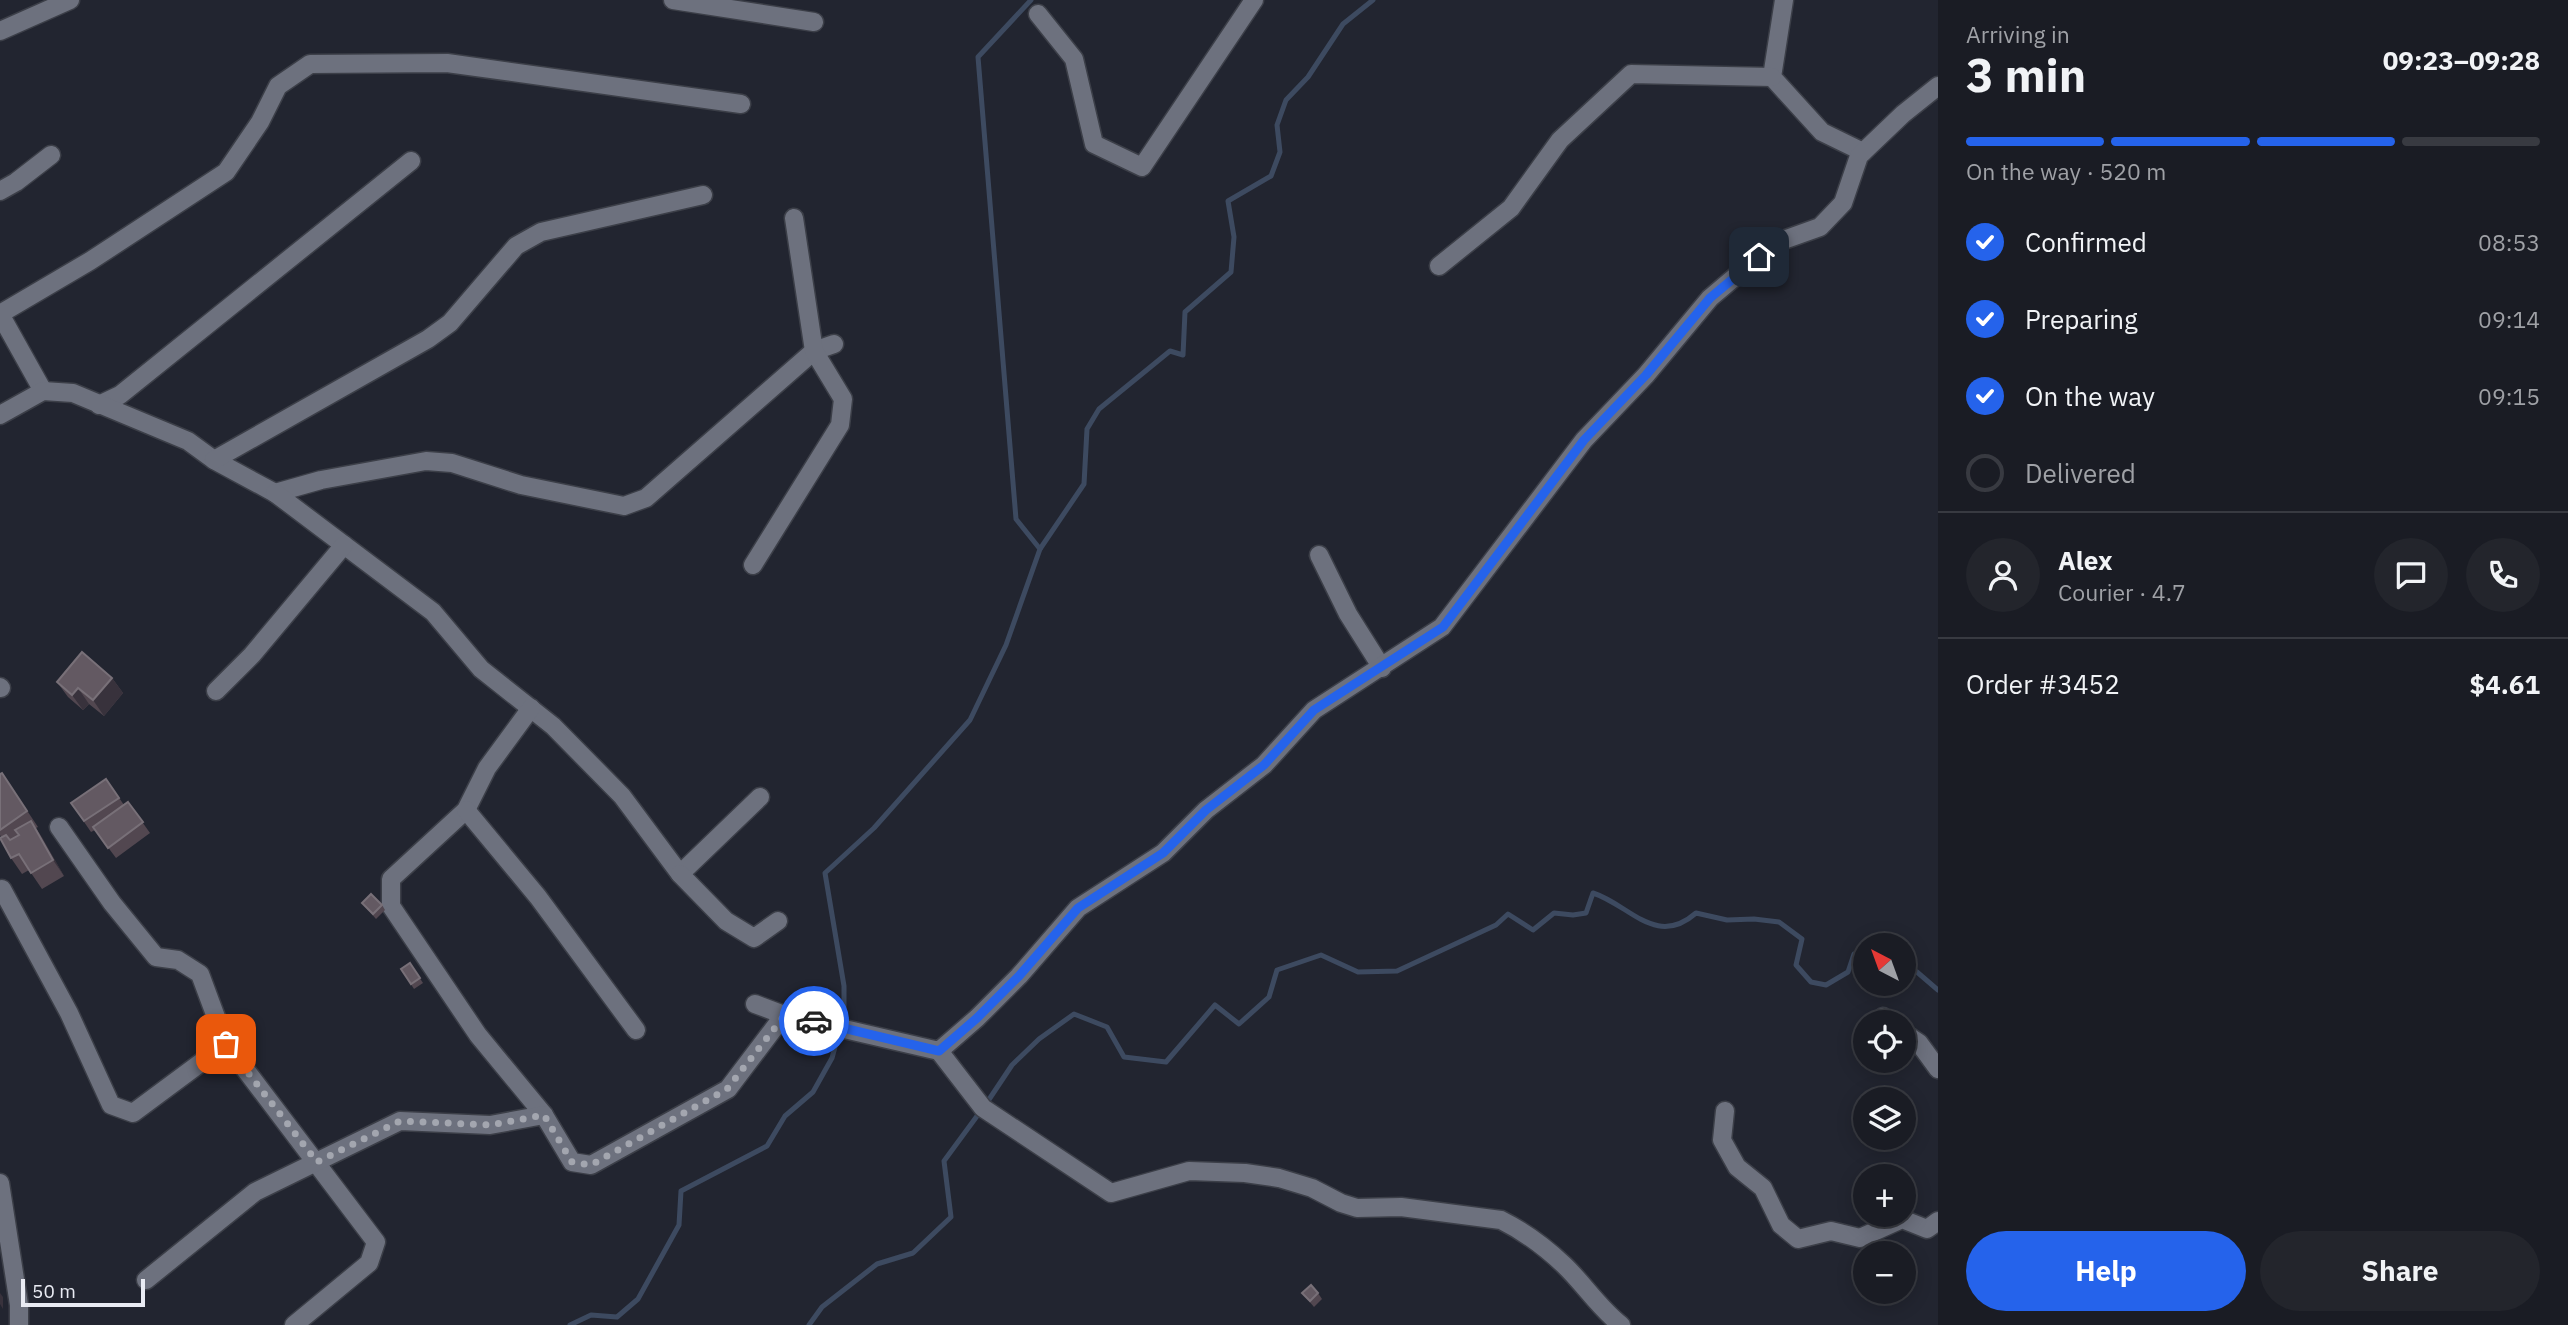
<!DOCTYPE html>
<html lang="en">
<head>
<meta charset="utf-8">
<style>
	:root { --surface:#1a1c24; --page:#23252c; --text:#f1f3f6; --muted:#9fa1a6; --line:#383a41; --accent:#2563eb }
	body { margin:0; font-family:"IBM Plex Sans",sans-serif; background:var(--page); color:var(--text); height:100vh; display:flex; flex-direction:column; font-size:26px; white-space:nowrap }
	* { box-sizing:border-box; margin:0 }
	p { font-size:23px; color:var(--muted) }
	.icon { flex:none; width:38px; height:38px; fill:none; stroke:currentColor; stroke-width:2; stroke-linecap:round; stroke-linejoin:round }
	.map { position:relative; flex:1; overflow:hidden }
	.details { display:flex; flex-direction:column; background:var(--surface); width:630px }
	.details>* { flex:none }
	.needle { width:46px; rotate:319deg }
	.fabs { position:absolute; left:1853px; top:933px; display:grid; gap:14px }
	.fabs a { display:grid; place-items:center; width:63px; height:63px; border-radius:50%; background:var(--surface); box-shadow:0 4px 18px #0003,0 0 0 2px var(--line); font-size:35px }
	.scale { position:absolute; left:21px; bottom:18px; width:124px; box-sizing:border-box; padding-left:7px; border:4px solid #e9ebf3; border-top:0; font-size:19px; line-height:24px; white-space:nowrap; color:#e9ebf3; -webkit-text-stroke:5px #222530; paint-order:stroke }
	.pin { position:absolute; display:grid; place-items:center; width:60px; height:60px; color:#fff; margin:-30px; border-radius:14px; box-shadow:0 4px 10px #0006 }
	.courier { position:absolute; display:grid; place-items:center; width:70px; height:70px; margin:-35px; border:5px solid #2563eb; border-radius:50%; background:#fff; color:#222; box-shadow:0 2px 9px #0007 }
	.summary em { font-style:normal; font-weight:700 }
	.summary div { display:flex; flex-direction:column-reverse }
	.summary { display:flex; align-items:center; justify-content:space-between; height:119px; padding:0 28px }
	h1 { font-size:46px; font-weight:700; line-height:52px }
	.bar { display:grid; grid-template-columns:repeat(4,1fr); gap:10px 7px; align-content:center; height:84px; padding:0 28px }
	.bar i { height:9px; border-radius:5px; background:var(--line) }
	.bar .active { background:var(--accent) }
	.bar p { grid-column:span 4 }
	.line { display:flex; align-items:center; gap:18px; padding:0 28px; border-top:2px solid var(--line) }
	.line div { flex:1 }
	.round { display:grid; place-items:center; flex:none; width:74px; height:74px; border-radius:37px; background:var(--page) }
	ol { padding:0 28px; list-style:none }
	li { display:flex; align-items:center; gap:21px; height:77px }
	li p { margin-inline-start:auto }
	li .icon { padding:7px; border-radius:50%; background:var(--accent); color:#fff; stroke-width:4 }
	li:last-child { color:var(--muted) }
	li i { width:38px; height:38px; border:4px solid var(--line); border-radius:50% }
	.action { display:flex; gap:14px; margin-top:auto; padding:14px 28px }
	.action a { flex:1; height:80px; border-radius:42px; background:var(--accent); color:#fff; font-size:28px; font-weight:700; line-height:80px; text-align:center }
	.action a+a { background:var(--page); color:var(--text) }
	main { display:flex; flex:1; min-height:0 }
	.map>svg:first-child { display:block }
</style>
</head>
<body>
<main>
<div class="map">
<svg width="1938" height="1325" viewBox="0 0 1938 1325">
	<rect width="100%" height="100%" fill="#222530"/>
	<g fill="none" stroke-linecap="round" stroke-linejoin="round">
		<g stroke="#3d4a60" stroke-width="5">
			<path d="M1031,0L978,57L1016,519L1040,549"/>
			<path d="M1904,968L1917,972L1938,990"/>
			<path d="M986,1104L1012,1065L1039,1039L1074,1014L1107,1027L1124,1057L1166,1062L1215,1005L1239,1024L1269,997L1277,970L1321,955L1358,972L1397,971L1496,925L1508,914L1533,930L1554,913L1573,915L1586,913L1593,893C1630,905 1656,948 1696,913L1727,920L1754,919L1779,922L1802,939L1796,965L1811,982L1826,985L1848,972L1854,954L1866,957"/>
			<path d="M570,1325L591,1315L617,1317L638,1299L679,1225L681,1191L767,1146L785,1116L813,1092L832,1058L844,1014V986L825,873L874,828L970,720L1006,645L1040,549L1084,484L1087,429L1099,409L1170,351L1183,355L1185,312L1231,272L1234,237L1228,201L1271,176L1280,152L1277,125L1286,100L1308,77L1343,24L1373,0"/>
			<path d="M809,1325L822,1307L877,1264L913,1253L951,1217L944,1161L980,1112"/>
		</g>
		<defs>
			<g id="minor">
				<path d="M673,0L814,22"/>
				<path d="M1784,0L1772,77L1822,132L1863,152"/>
				<path d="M1038,14L1074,59L1094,144L1142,167L1254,0"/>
				<path d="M0,31L70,0"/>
				<path d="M0,191L16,182L51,155"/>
				<path d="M1439,266L1511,208L1560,140L1631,74L1772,77"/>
				<path d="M43,391L0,314L90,261L226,172L260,122L278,86L310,64L447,63L741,104"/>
				<path d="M99,405L120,395L411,161"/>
				<path d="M0,415L43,391L73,393L188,441L214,460L275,493L321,480L426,461L452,463L521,485L624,506L646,498L814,351L834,344"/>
				<path d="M214,460L428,339L450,323L516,246L541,232L703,195"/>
				<path d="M275,493L433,612L481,669L553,726L622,796L680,874L760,797"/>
				<path d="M1319,555L1348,614L1382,668"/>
				<path d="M753,565L840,425L843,399L814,351L794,218"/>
				<path d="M0,687L1,688"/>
				<path d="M216,691L252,655L344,545"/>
				<path d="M531,708L487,768L466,810L391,879V906L478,1035L544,1115L572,1162L591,1165L728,1089L784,1015"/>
				<path d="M466,810L538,897L636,1030"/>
				<path d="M59,827L112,903L156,957L178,960L200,974L226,1044L376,1242L369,1263L294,1325"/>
				<path d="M680,874L726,921L754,938L778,921"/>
				<path d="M2,889L69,1013L111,1105L133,1113L226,1044"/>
				<path d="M755,1004L784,1015L939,1051L977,1018L1019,976L1078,908L1163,853L1206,810L1264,765L1314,710L1442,627L1584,440L1646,375L1710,298L1775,243L1820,227L1843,203L1859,156L1903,114L1938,86"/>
				<path d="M1883,1017L1889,1022"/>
				<path d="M1904,1033L1919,1043L1938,1069"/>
				<path d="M939,1051L983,1108L1111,1193L1189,1171L1245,1173L1279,1178L1312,1188L1341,1203L1357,1208L1401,1207L1501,1220C1523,1231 1546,1248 1564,1265C1584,1284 1599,1308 1621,1325"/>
				<path d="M1725,1111L1722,1140L1737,1167L1763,1188L1781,1225L1798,1239L1831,1231L1860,1238L1902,1219L1927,1229L1938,1221"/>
				<path d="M0,1183L19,1305V1325"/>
				<path d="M146,1280L255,1192L400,1121L490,1125L544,1115"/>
			</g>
		</defs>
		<use href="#minor" stroke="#3c3f48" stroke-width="21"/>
		<use href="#minor" stroke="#6d717e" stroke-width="18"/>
	</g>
	<g fill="#524750">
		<path d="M112,678L123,693L104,716L89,704L83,710L68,697L57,682Z"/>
		<path d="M2,773L38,827L36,828L64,876L42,889L29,870L22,874L11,858L0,835V774Z"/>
		<path d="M106,779L124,805L128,802L150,833L116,858L95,830L91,832L71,803Z"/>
		<path d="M362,903L382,905L385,910L376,919Z"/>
		<path d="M410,963L423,983L414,989L401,969Z"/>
		<path d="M1302,1293H1318L1322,1299L1314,1307Z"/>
	</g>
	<g fill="#38323c">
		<path d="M112,678L123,693L104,716L93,700Z"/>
		<path d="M78,688L89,704L83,710L72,695Z"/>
		<path d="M31,821L42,837L64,876L53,860Z"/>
		<path d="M0,1293L3,1297V1309L0,1304Z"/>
	</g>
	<g fill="#635962" stroke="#787078" stroke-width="2">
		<path d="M82,652L112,678L93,700L78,688L72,695L57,682Z"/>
		<path d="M2,773L27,811L0,830V774Z"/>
		<path d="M106,779L119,798L84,821L71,803Z"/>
		<path d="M128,802L143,822L108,848L93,827Z"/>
		<path d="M31,821L53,860L31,873L19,854L11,858L0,838L6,835L10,840L19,835L15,830Z"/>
		<path d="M371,894L382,905L373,914L362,903Z"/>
		<path d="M410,963L420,978L411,984L401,969Z"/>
		<path d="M1311,1285L1318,1293L1310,1301L1302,1293Z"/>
	</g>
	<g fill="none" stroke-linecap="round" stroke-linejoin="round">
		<path stroke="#a3a6af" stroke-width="7" stroke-dasharray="0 12.6" d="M226,1044L317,1162L400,1121L491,1125L544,1115L572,1162L591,1165L727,1089L785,1015L814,1021"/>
		<path stroke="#2563eb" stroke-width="9" d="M814,1021L939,1051L977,1018L1019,976L1078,908L1163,853L1206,810L1264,765L1314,710L1443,627L1584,440L1646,375L1710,298L1759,257"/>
	</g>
</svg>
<div class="fabs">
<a><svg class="needle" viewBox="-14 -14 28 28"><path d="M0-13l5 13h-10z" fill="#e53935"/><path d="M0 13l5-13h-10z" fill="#9fa1a6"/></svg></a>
<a><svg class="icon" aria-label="locate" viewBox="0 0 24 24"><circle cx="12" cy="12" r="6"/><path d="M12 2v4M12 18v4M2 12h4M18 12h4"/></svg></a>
<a><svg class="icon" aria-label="layers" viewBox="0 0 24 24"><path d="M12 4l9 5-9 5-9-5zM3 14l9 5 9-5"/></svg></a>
<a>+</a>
<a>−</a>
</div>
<div class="scale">50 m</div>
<div class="pin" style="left:226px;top:1044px;background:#ea580c"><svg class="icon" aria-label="bag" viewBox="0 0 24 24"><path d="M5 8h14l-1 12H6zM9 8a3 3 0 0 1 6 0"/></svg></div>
<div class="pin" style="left:1759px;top:257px;background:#1f2937"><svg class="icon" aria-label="home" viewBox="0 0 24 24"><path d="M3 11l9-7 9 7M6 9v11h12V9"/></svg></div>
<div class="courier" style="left:814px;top:1021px"><svg class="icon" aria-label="car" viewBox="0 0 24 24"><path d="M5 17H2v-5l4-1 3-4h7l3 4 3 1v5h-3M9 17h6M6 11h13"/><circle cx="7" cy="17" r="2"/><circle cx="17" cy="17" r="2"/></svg></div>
</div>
<section class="details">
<div class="summary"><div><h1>3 min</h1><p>Arriving in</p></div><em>09:23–09:28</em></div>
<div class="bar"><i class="active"></i><i class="active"></i><i class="active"></i><i></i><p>On the way · 520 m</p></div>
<ol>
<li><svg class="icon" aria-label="check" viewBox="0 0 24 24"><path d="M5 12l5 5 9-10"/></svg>Confirmed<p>08:53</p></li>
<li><svg class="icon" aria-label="check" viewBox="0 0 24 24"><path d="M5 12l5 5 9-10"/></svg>Preparing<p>09:14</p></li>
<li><svg class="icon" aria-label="check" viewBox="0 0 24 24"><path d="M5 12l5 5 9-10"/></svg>On the way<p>09:15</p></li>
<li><i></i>Delivered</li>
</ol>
<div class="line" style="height:126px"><a class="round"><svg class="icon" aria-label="person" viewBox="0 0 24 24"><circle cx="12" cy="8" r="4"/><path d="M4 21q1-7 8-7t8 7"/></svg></a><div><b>Alex</b><p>Courier · 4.7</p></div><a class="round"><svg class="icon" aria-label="chat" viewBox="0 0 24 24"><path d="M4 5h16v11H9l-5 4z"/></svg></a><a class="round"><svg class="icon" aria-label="phone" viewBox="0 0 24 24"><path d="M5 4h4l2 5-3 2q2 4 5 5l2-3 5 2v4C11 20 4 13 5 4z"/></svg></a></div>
<div class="line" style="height:91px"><div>Order #3452</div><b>$4.61</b></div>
<div class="action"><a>Help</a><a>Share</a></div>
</section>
</main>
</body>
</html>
